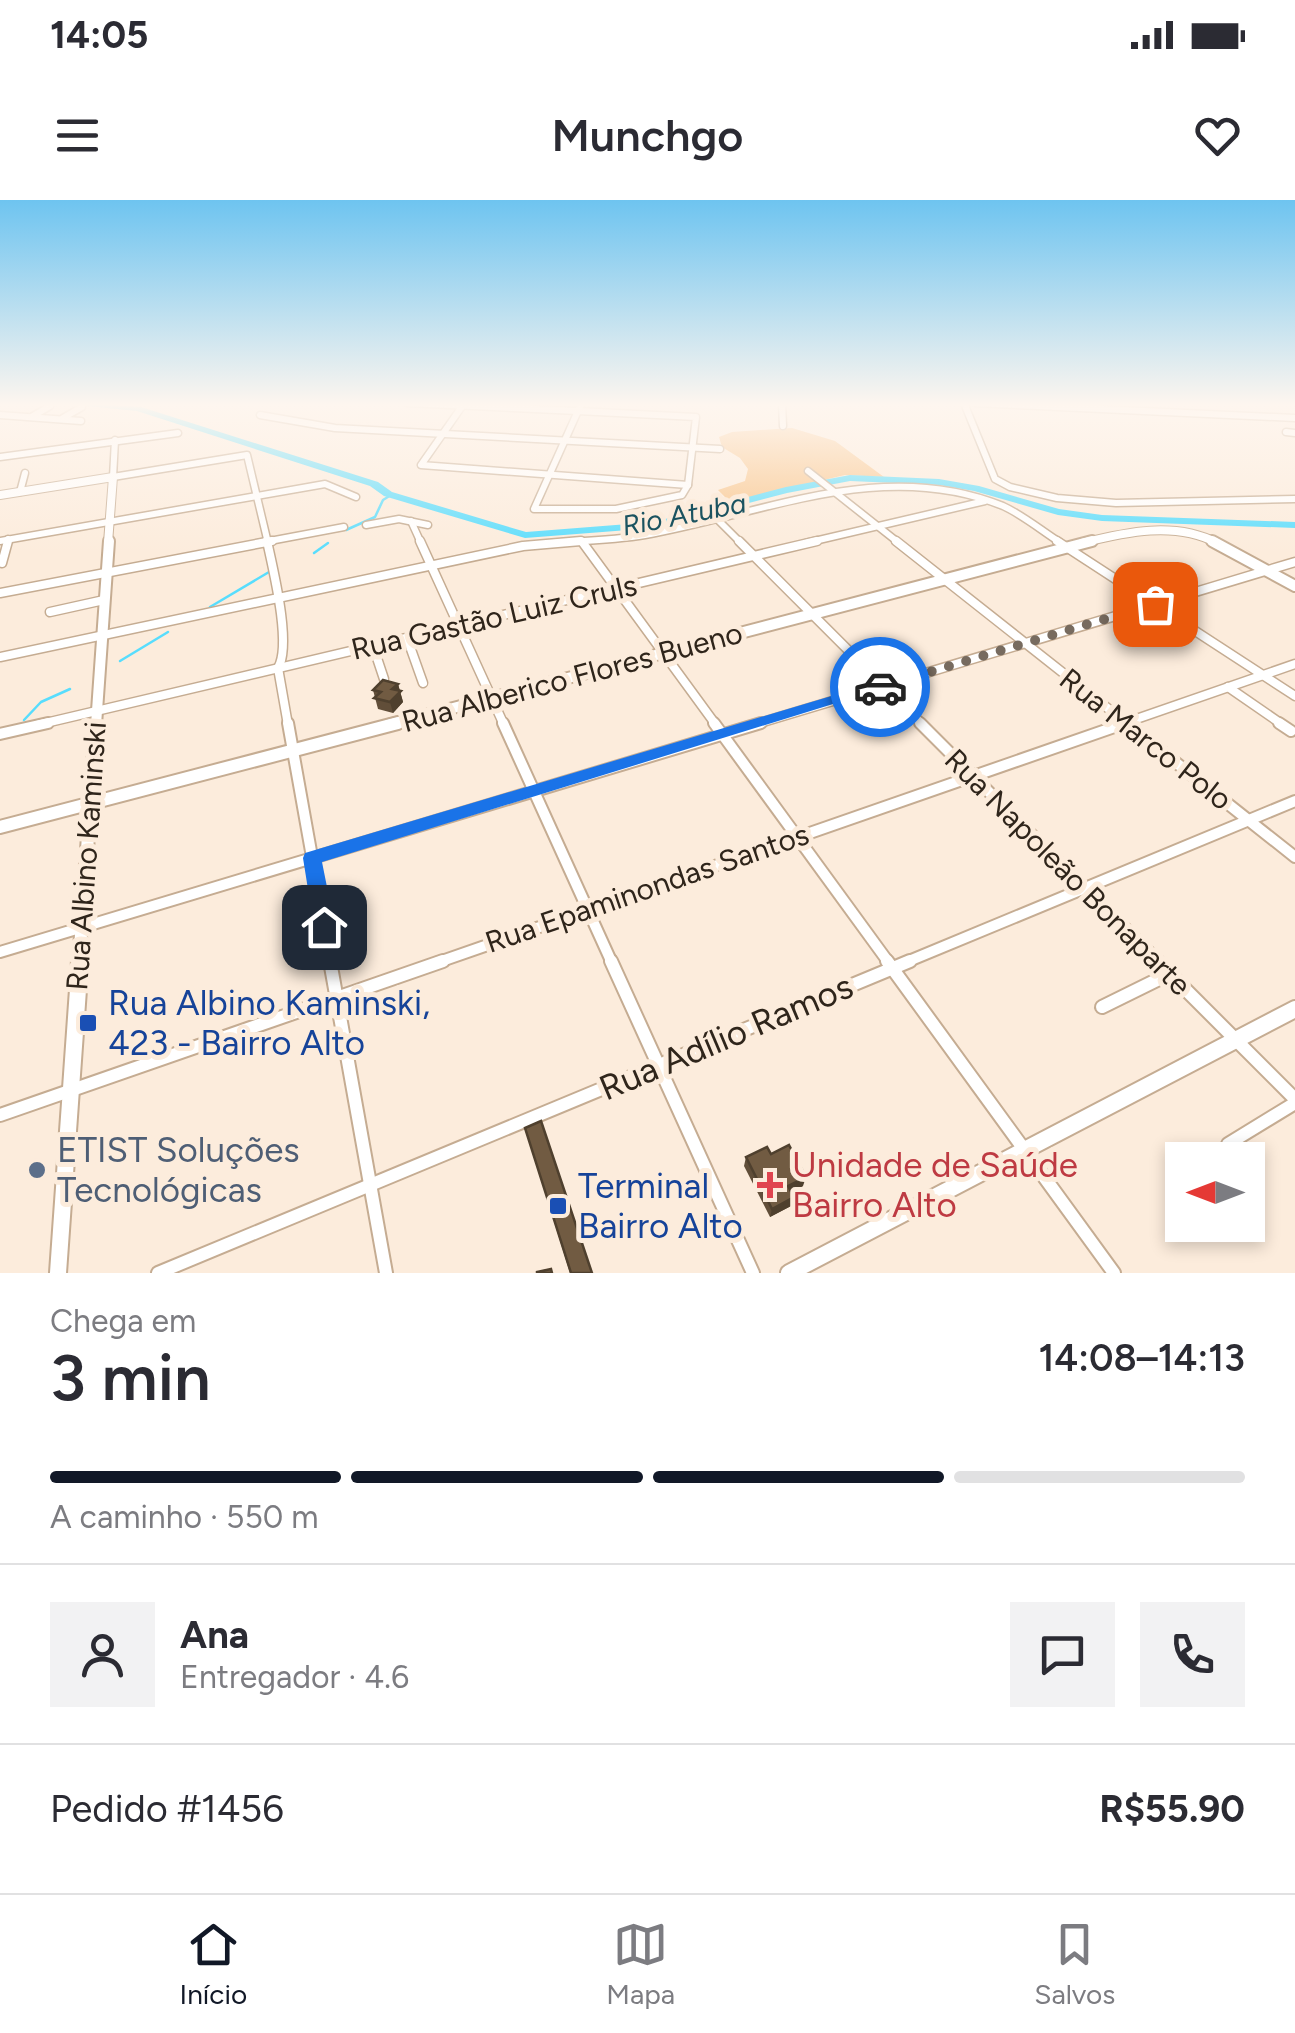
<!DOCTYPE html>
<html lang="pt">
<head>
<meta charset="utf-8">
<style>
	:root { --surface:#fff; --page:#f2f2f3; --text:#2b2b33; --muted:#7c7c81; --line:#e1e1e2; --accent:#111827 }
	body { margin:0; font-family:Figtree,sans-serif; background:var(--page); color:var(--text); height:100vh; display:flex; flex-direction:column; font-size:38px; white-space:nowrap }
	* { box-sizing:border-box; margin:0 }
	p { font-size:32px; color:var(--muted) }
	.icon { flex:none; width:55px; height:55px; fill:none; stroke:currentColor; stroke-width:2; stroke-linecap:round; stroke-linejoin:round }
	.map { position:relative; height:1073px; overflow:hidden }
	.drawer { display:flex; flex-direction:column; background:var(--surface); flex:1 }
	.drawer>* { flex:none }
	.needle { width:65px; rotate:270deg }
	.controls { position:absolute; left:1165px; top:942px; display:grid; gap:20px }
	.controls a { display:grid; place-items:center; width:100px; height:100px; border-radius:0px; background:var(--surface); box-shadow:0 5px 15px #0003; font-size:50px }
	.pin { position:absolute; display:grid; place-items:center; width:85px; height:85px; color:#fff; margin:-42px; border-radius:20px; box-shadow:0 5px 15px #0006 }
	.courier { position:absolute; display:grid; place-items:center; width:100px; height:100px; margin:-50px; border:8px solid #1a73e8; border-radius:50%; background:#fff; color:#222; box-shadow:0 2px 12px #0007 }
	.head em { font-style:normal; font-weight:600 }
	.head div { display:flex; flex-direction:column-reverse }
	.head { display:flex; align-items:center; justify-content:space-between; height:170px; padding:0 50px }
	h1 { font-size:65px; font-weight:600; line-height:75px }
	.bar { display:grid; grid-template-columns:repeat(4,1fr); gap:15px 10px; align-content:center; height:120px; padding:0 50px }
	.bar i { height:12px; border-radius:8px; background:var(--line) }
	.bar .current { background:var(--accent) }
	.bar p { grid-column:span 4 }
	.line { display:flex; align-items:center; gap:25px; padding:0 50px; border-top:2px solid var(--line) }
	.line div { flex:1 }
	.round { display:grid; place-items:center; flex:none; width:105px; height:105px; border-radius:0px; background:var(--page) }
	.status { display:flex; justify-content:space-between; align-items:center; height:70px; padding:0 50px; background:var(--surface); direction:ltr }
	.status svg { height:28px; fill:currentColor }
	header { display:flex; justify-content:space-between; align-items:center; height:130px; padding:0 50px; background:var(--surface); font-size:45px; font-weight:600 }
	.menu { display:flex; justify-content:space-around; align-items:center; height:140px; border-top:2px solid var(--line); background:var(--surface); font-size:28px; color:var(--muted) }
	.menu a { display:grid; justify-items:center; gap:5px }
	.menu .current { color:var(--accent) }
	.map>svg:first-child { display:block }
</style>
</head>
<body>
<div class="status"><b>14:05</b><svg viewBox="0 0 49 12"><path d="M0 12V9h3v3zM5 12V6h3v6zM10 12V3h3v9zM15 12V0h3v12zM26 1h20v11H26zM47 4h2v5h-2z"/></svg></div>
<header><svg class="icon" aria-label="menu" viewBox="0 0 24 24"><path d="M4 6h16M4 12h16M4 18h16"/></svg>Munchgo<svg class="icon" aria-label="heart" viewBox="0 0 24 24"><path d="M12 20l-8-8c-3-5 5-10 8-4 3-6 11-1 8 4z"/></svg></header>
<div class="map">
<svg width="1295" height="1073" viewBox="0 0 1295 1073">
	<rect width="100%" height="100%" fill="#fcecdc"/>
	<path fill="#f8c489" d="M792,228L835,241L884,277L845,275L730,302L718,290L745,281L748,269L740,258L722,247L719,237L732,232Z"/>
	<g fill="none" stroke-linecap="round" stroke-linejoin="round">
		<g stroke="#58ddfd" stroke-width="2.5">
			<path d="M346,330L375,317L383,300L391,295"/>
			<path d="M314,353L328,343"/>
			<path d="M210,407L269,372"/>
			<path d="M120,461L168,432"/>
			<path d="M24,520L41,502L70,489"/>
		</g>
		<path fill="#58ddfd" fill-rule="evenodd" d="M83,203L141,207L378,282L392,292L526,332L654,322L786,287L850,275L939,279L979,286L1059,309L1102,315L1295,322V328L1102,321L1058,315L974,291L939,285L850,281L787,293L654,328L525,338L384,296L370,286L137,211L87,206Z"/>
		<defs>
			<g id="minor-far3">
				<path d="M407,203L578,211"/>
				<path d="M782,203L783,226"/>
				<path d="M964,203L995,279L1010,287L1057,298L1116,303L1295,299"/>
				<path d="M975,203L1295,218"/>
				<path d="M463,205L421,265L688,285"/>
				<path d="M578,211L696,217L688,285L682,295L616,309H534Z"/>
				<path d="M578,211L582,203"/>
				<path d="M0,215L81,221"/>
				<path d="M260,215L335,228L720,249"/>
				<path d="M33,216L50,206"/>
				<path d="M63,218L82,207"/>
				<path d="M1286,232L1295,233"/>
				<path d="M115,240L113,277L247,255L268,343"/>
				<path d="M0,257L178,233"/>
				<path d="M808,271L899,343"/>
				<path d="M20,292L25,273"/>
				<path d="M715,317L741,343"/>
				<path d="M411,321L421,343"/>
				<path d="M366,325L399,319L428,325"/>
				<path d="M0,341L325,284L356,297"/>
				<path d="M7,343L8,339"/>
				<path d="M259,343L344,327"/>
				<path d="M553,343C583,341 615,340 645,335C764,314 882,257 1003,306C1023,315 1042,331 1061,343"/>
				<path d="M806,343L985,301"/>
			</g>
			<g id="minor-far2">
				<path d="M267,341C273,369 292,445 278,468L288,525"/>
				<path d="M420,341L504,525"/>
				<path d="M739,341L923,525"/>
				<path d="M896,341L1129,525"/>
				<path d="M1057,341L1295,496"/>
				<path d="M583,343L716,525"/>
				<path d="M2,363L8,341"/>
				<path d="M0,393L272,341"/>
				<path d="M50,412L104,400"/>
				<path d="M407,438L423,483"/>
				<path d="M373,446L384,479"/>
				<path d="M0,457L523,346L581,341"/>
				<path d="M1228,487L1283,525"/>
				<path d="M37,525L817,341"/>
				<path d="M753,525L1295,362"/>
				<path d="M1119,525L1295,464"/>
			</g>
			<g id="minor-far1">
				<path d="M288,523L331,763"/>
				<path d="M503,523L612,763"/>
				<path d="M714,523L889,763"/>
				<path d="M920,523L1160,763"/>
				<path d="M1126,523L1295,657"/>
				<path d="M1279,523L1291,531"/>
				<path d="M0,534L48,523"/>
				<path d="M0,752L761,523"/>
				<path d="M436,763L1126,523"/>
				<path d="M904,763L1295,601"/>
			</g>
			<g id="minor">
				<path d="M330,761L386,1073"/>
				<path d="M611,761L753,1073"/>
				<path d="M887,761L1114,1073"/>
				<path d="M1157,761L1295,899"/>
				<path d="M1102,807L1169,774"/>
				<path d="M0,915L443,761"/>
				<path d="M1228,944L1295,903"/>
				<path d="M158,1073L910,761"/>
			</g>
			<g id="tertiary-far3">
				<path d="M0,295L113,277L108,343"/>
				<path d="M1082,343C1126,332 1175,321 1217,343"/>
			</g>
			<g id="tertiary-far2">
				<path d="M1212,341L1295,386"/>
				<path d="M96,525L109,341"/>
				<path d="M388,525L1092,341"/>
			</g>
			<g id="tertiary-far1">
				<path d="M0,627L398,523"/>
				<path d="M79,763L96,523"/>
			</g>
			<g id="tertiary">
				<path d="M58,1073L80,761"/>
				<path d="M789,1073L1295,809"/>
			</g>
		</defs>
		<use href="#minor-far3" stroke="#c5ac92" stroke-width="9"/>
		<use href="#minor-far2" stroke="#c5ac92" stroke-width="11"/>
		<use href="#minor-far1" stroke="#c5ac92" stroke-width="14"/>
		<use href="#minor" stroke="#c5ac92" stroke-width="16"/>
		<use href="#tertiary-far3" stroke="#c5ac92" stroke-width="10"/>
		<use href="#tertiary-far2" stroke="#c5ac92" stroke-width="14"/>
		<use href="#tertiary-far1" stroke="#c5ac92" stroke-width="16"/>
		<use href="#tertiary" stroke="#c5ac92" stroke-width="20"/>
		<use href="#minor-far3" stroke="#fff" stroke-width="6"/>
		<use href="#minor-far2" stroke="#fff" stroke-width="8"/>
		<use href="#minor-far1" stroke="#fff" stroke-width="10"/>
		<use href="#minor" stroke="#fff" stroke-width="12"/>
		<use href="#tertiary-far3" stroke="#fff" stroke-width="8"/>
		<use href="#tertiary-far2" stroke="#fff" stroke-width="10"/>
		<use href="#tertiary-far1" stroke="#fff" stroke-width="12"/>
		<use href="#tertiary" stroke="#fff" stroke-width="16"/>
	</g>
	<g fill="#614e39">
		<path d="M398,484L403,502L393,513L378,509L373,490Z"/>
		<path d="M525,928L592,1073H570Z"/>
		<path d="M771,954L803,986L791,992L794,997L791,1006L770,1017L744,966L746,957Z"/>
	</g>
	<g fill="#4f402e">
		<path d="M398,484L403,502L393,513L390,502L392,489Z"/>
		<path d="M806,977L803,986L785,995L788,986Z"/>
		<path d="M794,997L791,1006L770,1017L772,1009Z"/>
	</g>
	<g fill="#715b42" stroke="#4f402e" stroke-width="2.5">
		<path d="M383,480L398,484L392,489L401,491L390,502L374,498L381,492L373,490Z"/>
		<path d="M541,921L592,1073H571L525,928Z"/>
		<path d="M789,945L806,977L788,986L794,997L772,1009L746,957L767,947L771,954Z"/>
		<path d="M551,1069L552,1073H537V1072Z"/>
	</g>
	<linearGradient id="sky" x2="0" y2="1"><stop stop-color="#6ec4f0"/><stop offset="0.58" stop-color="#fef6ef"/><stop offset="1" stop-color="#fef6ef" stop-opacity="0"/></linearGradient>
	<rect width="1295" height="353" fill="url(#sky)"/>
	<path fill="#1a73e8" d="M875,483L888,487L322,662L335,727L324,736L314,727L303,658L305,653Z"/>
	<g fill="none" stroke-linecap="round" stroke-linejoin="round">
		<path stroke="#776b5f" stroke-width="10" stroke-dasharray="0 18" d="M880,487L1155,404"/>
	</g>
	<g fill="#1a4fb4" stroke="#fcecdc" stroke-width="4">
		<rect x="78" y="813" width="20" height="20" rx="5"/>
		<rect x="548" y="996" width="20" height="20" rx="5"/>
	</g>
	<circle fill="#5c6f8a" stroke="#fcecdc" stroke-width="4" cx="37" cy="970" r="10"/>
	<path fill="#e0444e" stroke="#fcecdc" stroke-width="4" d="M765 970h10v10h10v10h-10v10h-10v-10h-10v-10h10z"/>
	<g text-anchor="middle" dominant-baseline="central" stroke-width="10" stroke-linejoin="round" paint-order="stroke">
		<g font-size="28" font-style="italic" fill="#1b5360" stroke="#fcecdc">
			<text transform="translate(684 314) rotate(-11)">Rio Atuba</text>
		</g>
		<g font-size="30" fill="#2f251b" stroke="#fcecdc">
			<text transform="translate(494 417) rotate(-13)">Rua Gastão Luiz Cruls</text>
			<text transform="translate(572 477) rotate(-15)">Rua Alberico Flores Bueno</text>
			<text transform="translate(1146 539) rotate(38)">Rua Marco Polo</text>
			<text transform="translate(86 656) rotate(-86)">Rua Albino Kaminski</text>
			<text transform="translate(1068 672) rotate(45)">Rua Napoleão Bonaparte</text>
			<text transform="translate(647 688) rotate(-19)">Rua Epaminondas Santos</text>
		</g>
		<g font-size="35" fill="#164399" stroke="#fcecdc" text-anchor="start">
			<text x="108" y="803">Rua Albino Kaminski,<tspan x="108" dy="40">423 - Bairro Alto</tspan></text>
			<text x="578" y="986">Terminal<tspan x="578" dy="40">Bairro Alto</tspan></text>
		</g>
		<g font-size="35" fill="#2f251b" stroke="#fcecdc">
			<text transform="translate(726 837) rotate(-23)">Rua Adílio Ramos</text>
		</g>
		<g font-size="35" fill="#4e5e75" stroke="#fcecdc" text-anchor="start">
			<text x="57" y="950">ETIST Soluções<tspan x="57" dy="40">Tecnológicas</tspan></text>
		</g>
		<g font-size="35" fill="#be3a42" stroke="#fcecdc" text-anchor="start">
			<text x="792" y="965">Unidade de Saúde<tspan x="792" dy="40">Bairro Alto</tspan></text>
		</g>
	</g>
</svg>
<div class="controls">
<a><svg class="needle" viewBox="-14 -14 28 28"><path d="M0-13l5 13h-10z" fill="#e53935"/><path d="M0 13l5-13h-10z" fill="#7c7c81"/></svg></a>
</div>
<div class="pin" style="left:1155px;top:404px;background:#ea580c"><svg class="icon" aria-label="bag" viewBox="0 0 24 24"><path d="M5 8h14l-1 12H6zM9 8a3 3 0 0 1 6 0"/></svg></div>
<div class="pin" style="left:324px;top:727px;background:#1f2937"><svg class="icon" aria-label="home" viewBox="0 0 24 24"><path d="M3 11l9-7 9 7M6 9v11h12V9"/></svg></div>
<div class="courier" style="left:880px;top:487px"><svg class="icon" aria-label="car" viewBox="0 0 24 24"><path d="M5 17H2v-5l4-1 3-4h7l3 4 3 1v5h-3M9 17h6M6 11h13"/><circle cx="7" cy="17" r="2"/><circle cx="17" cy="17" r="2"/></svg></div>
</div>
<section class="drawer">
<div class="head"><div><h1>3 min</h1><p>Chega em</p></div><em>14:08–14:13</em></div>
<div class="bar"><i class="current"></i><i class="current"></i><i class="current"></i><i></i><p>A caminho · 550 m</p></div>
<div class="line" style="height:180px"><a class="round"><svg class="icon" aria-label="person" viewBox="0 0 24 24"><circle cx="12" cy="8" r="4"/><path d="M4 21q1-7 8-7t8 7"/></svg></a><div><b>Ana</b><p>Entregador · 4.6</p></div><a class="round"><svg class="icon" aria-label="chat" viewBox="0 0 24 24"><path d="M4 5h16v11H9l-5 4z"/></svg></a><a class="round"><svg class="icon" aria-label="phone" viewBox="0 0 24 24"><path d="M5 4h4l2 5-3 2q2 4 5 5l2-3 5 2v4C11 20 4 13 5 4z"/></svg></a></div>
<div class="line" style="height:130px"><div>Pedido #1456</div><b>R$55.90</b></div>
</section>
<nav class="menu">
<a class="current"><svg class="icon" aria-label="home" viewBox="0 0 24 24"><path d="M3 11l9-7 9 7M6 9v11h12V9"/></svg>Início</a>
<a><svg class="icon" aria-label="map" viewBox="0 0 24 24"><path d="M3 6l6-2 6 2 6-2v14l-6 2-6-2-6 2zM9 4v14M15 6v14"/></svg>Mapa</a>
<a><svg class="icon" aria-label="saved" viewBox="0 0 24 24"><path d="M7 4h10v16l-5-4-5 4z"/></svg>Salvos</a>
</nav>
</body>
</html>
